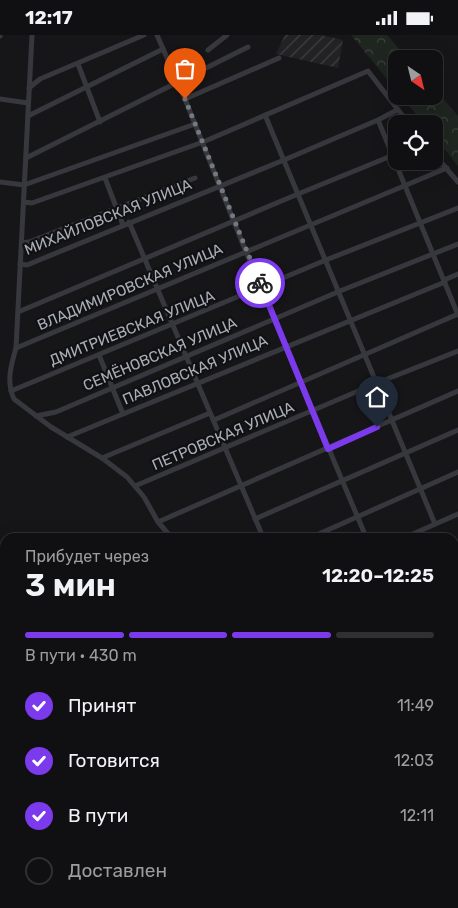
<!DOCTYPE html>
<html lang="ru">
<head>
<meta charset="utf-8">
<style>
	:root { --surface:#101012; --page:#1e1e20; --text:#f1f3f6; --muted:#9c9d9f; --line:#303032; --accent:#7c3aed }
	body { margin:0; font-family:Rubik,sans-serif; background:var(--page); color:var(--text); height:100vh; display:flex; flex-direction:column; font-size:19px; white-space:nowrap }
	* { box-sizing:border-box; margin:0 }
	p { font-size:16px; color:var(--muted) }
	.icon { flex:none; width:28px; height:28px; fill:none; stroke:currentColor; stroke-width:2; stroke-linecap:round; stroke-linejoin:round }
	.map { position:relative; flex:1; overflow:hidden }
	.sheet { position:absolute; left:0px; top:498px; width:459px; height:376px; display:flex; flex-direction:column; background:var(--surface); border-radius:15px 15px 0 0; box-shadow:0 5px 20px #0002,0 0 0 1px var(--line) }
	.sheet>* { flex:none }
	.needle { width:32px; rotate:145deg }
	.controls { position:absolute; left:388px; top:15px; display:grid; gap:10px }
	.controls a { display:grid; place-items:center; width:55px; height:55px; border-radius:10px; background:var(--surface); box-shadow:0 5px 20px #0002,0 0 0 1px var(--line); font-size:25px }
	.pin { position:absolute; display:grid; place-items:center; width:42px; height:42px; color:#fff; margin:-51px -21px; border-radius:50% 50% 50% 0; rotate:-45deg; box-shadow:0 0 5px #0007 }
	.pin .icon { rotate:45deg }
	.courier { position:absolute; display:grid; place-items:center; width:50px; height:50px; margin:-25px; border:4px solid #7c3aed; border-radius:50%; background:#fff; color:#222; box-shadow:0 1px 6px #0007 }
	.head em { font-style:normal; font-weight:600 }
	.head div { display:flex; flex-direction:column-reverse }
	.head { display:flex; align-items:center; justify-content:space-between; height:85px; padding:0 25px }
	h1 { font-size:32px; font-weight:600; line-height:38px }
	.bar { display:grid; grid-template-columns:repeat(4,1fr); gap:8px 5px; align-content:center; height:60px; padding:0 25px }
	.bar i { height:6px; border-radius:4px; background:var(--line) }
	.bar .selected { background:var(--accent) }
	.bar p { grid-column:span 4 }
	ol { padding:0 25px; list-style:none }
	li { display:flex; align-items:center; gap:15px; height:55px }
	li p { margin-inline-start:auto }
	li .icon { padding:5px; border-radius:50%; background:var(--accent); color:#fff; stroke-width:4 }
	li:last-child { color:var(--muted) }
	li i { width:28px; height:28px; border:2px solid var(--line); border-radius:50% }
	.status { display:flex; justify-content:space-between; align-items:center; height:35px; padding:0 25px; background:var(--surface); direction:ltr }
	.status svg { height:14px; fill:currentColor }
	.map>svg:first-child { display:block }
</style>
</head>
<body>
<div class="status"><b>12:17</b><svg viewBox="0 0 49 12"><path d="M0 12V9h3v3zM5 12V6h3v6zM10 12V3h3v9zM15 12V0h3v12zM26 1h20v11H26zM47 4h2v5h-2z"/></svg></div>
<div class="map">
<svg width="458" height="873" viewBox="0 0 458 873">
	<defs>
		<pattern id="industrial-furrows" width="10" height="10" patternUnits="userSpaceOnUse" patternTransform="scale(1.25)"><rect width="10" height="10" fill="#222225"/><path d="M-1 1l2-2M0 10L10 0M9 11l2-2" fill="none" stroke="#3f3f43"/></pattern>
		<pattern id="forest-crowns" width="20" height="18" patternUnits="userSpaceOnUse" patternTransform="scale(1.25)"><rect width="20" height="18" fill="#1e261f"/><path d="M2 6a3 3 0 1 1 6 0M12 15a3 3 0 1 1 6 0" fill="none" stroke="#3c433d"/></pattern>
		<pattern id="garden-furrows" width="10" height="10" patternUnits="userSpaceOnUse" patternTransform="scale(1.25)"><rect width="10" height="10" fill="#1e261f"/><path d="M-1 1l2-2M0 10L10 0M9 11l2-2" fill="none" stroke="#3c433d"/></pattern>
	</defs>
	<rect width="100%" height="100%" fill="#161618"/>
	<path fill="url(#industrial-furrows)" d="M285,0H321L343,5L338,33L276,19Z"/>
	<g fill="url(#forest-crowns)">
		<path d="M351,0H387L408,24H396V55Z"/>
		<path d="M434,53L458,81V131L434,101V89H424L401,61H434Z"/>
		<path d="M0,596L5,603V625L0,618Z"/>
		<path d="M458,863V873H429L435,869H454V864Z"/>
		<path d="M149,869H211L209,873H147Z"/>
	</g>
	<path fill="url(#garden-furrows)" d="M0,622L5,629V869H149L147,873H0Z"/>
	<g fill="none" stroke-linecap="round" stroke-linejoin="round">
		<g stroke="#37383d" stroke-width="5">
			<path d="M32,0L16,313C11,330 6,347 14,364L51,392L102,423L127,442L144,462L158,487L171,502"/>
			<path d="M157,0L185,64L246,217L366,502"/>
			<path d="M0,1V0"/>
			<path d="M208,15L227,0"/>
			<path d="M78,29L100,87"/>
			<path d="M29,53L40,44L144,0"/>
			<path d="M0,64L28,68"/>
			<path d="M185,64L279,23"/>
			<path d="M265,80L435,489"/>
			<path d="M28,81L163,14"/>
			<path d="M378,85L458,280"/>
			<path d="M434,119L458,147"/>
			<path d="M26,123L248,12"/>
			<path d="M105,143L123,190"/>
			<path d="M0,147L24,150L195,89"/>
			<path d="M24,167L32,168L203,107L368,36L409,89"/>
			<path d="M129,187L263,502"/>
			<path d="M22,208L29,207L195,143"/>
			<path d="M20,229L27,230L284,125L378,85L397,75"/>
			<path d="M444,245L458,239"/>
			<path d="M18,277L298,159L396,119"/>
			<path d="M16,313L447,133"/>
			<path d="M99,320L123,379"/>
			<path d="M11,356L326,225L458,173"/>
			<path d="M36,381L56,377L340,256L458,209"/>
			<path d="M214,385L458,279"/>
			<path d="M67,402L445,247"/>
			<path d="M102,423L210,378"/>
			<path d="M135,451L377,348L458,316"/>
			<path d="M255,484L458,395"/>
			<path d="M158,487L458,356"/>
			<path d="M312,502L458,437"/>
			<path d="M406,502L458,479"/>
			<path d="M454,527L458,525"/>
			<path d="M0,549L5,556"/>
			<path d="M454,563L458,562"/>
			<path d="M454,603L458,601"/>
			<path d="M0,625L5,632"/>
			<path d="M454,650L458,648"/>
			<path d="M454,682L458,687"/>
			<path d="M0,694L5,702"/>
			<path d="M0,763L5,770"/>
			<path d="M0,826L5,833"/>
			<path d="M2,873L5,867"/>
			<path d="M37,873L40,869"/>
			<path d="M74,873L76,869"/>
			<path d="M108,873L110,869"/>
			<path d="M143,873L145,869"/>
		</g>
	</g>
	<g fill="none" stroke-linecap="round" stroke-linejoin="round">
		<path stroke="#757880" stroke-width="5" stroke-dasharray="0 9" d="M185,64L260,248"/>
		<path stroke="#7c3aed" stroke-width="6" d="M260,248L328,414L377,392"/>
	</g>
	<g text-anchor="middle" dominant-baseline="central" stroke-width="4.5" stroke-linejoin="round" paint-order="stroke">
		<g font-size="15" fill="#a8adb8" stroke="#111113">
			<text transform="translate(108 182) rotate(-22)">МИХАЙЛОВСКАЯ УЛИЦА</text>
			<text transform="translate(130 252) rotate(-23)">ВЛАДИМИРОВСКАЯ УЛИЦА</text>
			<text transform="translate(132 293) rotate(-22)">ДМИТРИЕВСКАЯ УЛИЦА</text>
			<text transform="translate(160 319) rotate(-23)">СЕМЁНОВСКАЯ УЛИЦА</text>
			<text transform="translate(195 335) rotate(-23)">ПАВЛОВСКАЯ УЛИЦА</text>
			<text transform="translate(223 401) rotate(-23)">ПЕТРОВСКАЯ УЛИЦА</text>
		</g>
	</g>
</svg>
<div class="controls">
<a><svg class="needle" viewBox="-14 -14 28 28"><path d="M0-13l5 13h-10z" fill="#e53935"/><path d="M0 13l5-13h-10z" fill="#9c9d9f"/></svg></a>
<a><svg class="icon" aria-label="locate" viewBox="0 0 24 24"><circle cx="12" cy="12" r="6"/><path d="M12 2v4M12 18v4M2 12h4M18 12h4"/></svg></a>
</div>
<div class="pin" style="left:185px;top:64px;background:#ea580c"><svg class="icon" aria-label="bag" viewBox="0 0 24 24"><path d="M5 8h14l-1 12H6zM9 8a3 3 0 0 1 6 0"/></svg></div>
<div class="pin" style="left:377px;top:392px;background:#1f2937"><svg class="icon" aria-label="home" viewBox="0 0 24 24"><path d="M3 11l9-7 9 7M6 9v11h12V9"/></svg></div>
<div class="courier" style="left:260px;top:248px"><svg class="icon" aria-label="bike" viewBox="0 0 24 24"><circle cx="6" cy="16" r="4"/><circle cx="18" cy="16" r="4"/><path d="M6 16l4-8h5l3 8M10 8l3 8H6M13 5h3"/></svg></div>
<section class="sheet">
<div class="head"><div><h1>3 мин</h1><p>Прибудет через</p></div><em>12:20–12:25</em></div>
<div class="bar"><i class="selected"></i><i class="selected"></i><i class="selected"></i><i></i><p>В пути · 430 m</p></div>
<ol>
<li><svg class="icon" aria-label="check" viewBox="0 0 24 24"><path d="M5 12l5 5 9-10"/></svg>Принят<p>11:49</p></li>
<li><svg class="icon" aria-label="check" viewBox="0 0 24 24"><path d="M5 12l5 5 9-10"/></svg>Готовится<p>12:03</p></li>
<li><svg class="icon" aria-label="check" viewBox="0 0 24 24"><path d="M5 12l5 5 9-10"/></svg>В пути<p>12:11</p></li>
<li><i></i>Доставлен</li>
</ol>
</section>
</div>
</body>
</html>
